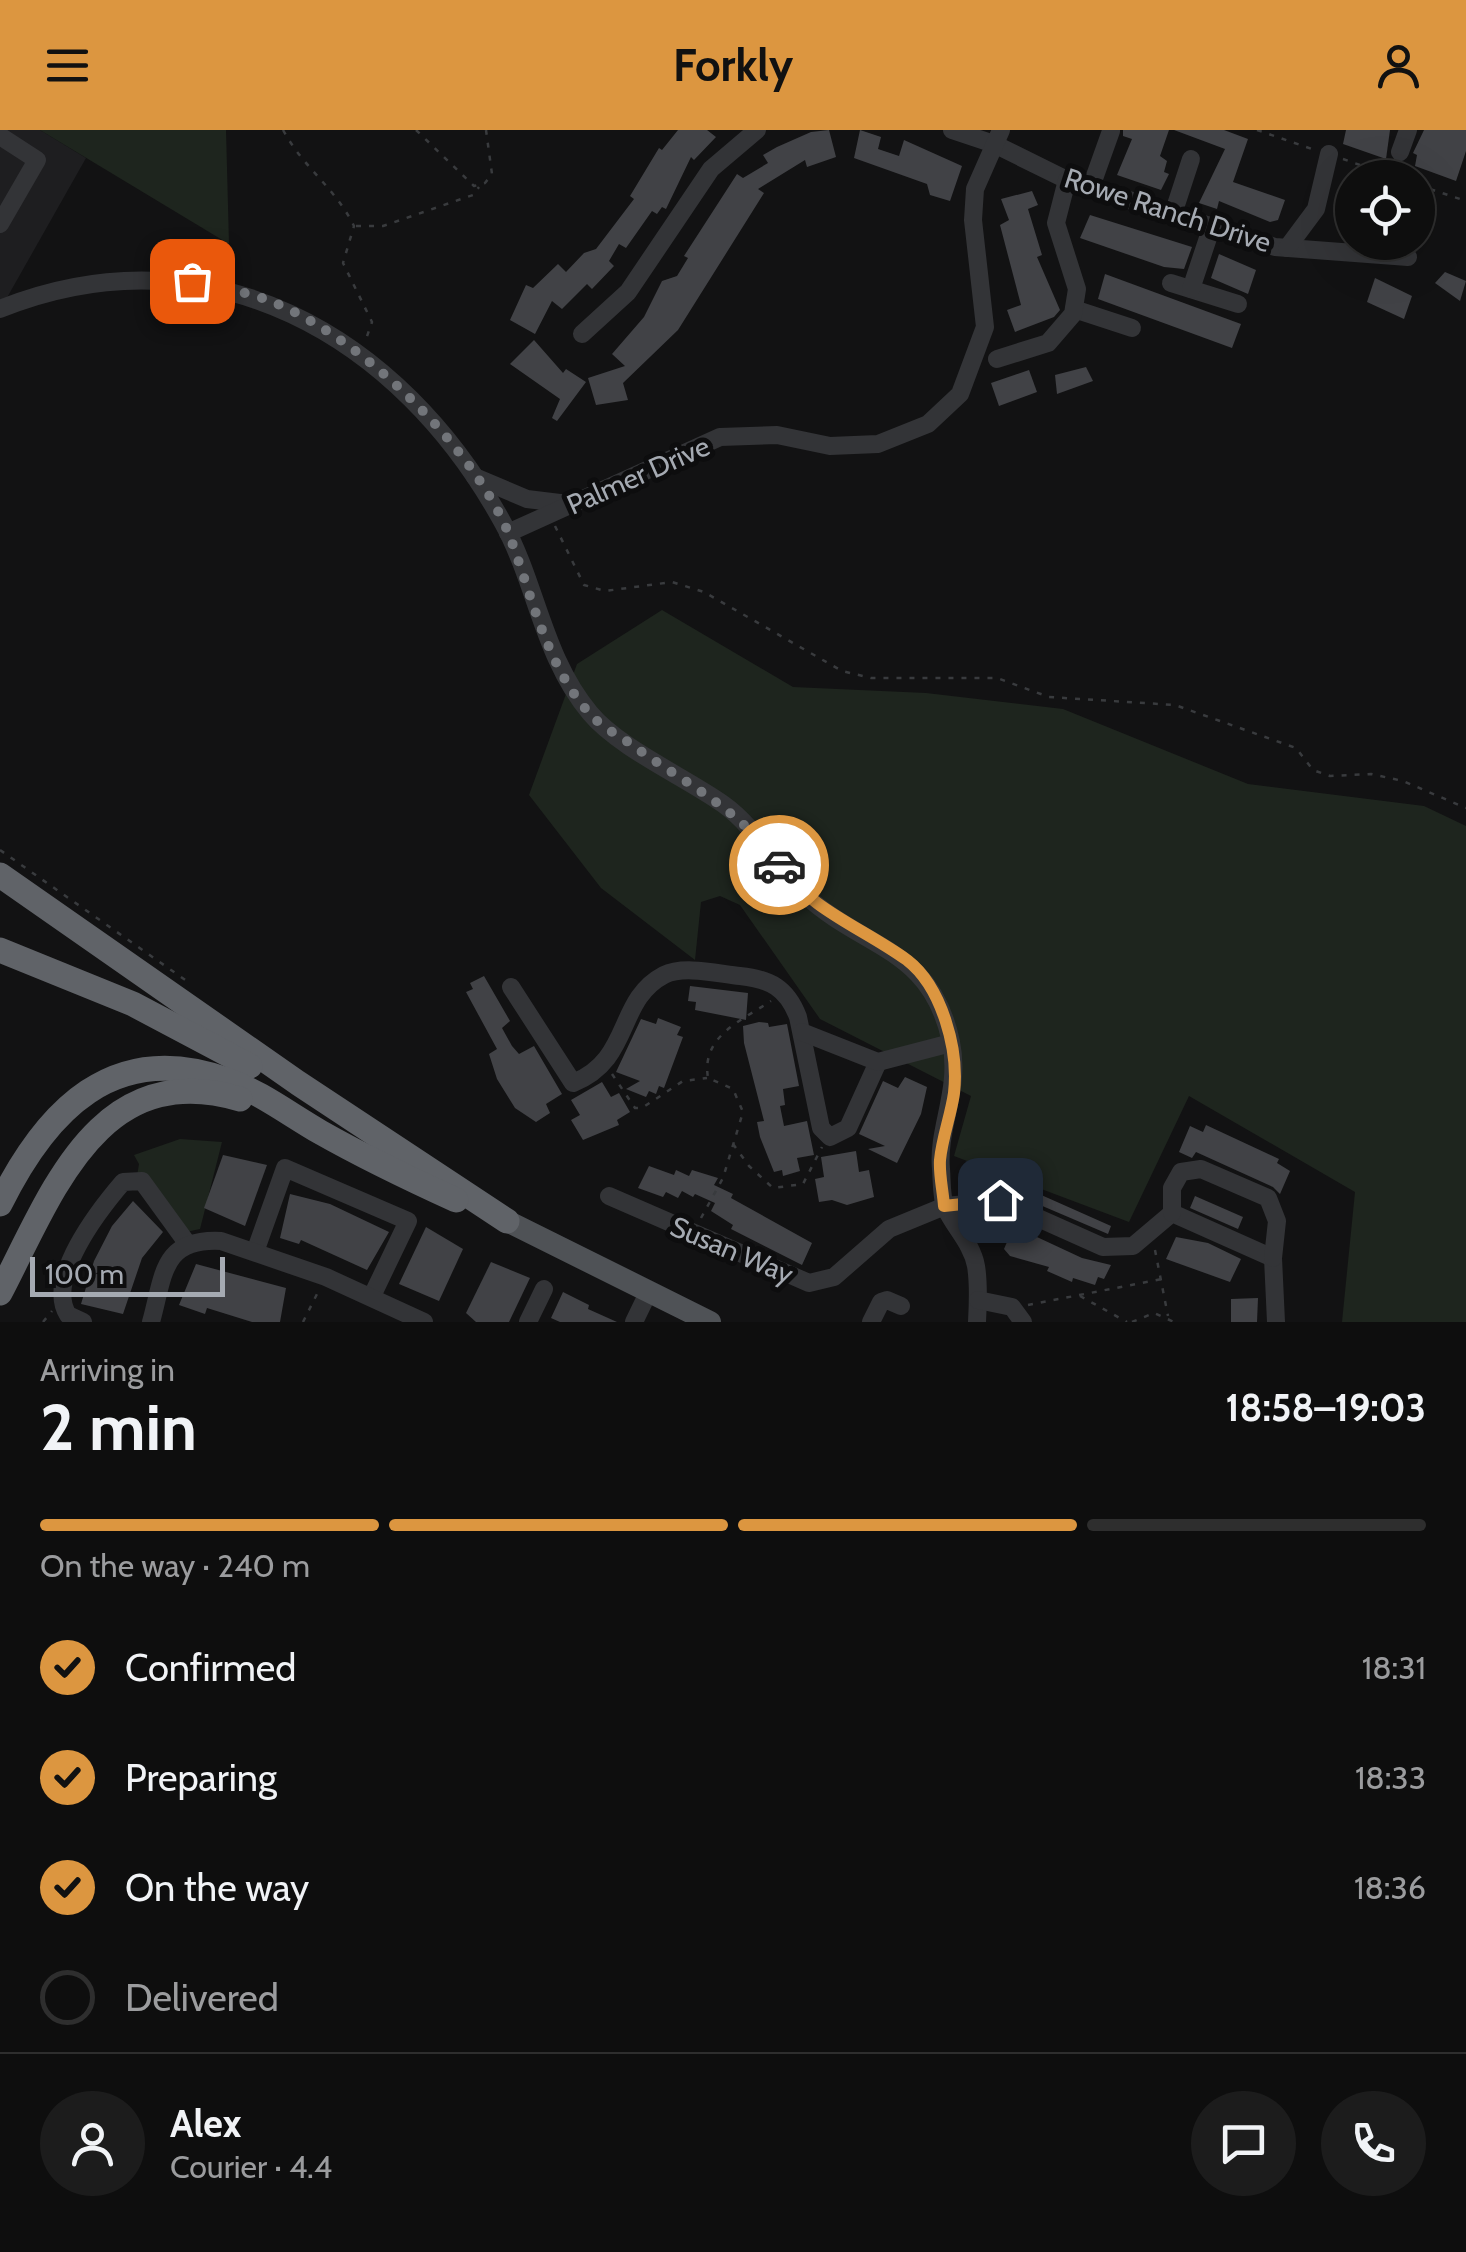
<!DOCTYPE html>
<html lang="en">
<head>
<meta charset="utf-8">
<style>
	:root { --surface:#0e0e0e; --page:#1c1c1c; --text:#f1f3f6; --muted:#9b9c9e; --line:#2e2e2e; --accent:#dc9640 }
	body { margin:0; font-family:Cabin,sans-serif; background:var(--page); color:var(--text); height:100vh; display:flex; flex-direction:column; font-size:38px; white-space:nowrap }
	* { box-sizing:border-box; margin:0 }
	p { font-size:32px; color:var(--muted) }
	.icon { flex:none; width:55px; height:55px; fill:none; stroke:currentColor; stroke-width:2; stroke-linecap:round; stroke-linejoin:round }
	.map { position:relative; height:1192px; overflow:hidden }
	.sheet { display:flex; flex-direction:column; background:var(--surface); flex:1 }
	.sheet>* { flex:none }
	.controls { position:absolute; left:1335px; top:30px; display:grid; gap:20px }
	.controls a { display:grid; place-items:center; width:100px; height:100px; border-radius:50%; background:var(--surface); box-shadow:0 10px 40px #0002,0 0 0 2px var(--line); font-size:50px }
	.scale { position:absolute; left:30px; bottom:25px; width:195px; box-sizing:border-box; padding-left:10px; border:5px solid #a5aab2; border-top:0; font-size:28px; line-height:35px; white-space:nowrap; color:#a5aab2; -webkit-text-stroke:8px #0d0d0e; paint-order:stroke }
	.pin { position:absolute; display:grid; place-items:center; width:85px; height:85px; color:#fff; margin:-42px; border-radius:20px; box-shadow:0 5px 15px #0006 }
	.courier { position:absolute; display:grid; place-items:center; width:100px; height:100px; margin:-50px; border:8px solid #dc9640; border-radius:50%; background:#fff; color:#222; box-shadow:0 2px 12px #0007 }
	.head em { font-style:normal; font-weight:700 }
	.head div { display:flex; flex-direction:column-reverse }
	.head { display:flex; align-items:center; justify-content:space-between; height:170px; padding:0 40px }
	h1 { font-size:65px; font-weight:700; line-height:75px }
	.bar { display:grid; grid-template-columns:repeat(4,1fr); gap:15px 10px; align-content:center; height:120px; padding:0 40px }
	.bar i { height:12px; border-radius:8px; background:var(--line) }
	.bar .on { background:var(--accent) }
	.bar p { grid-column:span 4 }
	.line { display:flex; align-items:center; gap:25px; padding:0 40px; border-top:2px solid var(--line) }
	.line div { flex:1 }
	.round { display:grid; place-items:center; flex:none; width:105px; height:105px; border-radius:52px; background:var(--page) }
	ol { padding:0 40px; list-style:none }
	li { display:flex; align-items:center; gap:30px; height:110px }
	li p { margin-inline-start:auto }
	li .icon { padding:10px; border-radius:50%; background:var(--accent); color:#111; stroke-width:4 }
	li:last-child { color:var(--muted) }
	li i { width:55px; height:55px; border:5px solid var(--line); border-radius:50% }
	header { display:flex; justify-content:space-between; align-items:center; height:130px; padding:0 40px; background:var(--accent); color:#111; font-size:45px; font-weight:700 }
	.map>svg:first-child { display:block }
</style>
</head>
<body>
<header><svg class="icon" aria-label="menu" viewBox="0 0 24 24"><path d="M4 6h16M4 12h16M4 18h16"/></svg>Forkly<svg class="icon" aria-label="person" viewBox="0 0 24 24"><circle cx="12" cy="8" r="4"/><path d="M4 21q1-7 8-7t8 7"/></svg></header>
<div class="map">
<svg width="1466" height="1192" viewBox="0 0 1466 1192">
	<rect width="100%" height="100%" fill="#121213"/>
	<path fill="#1e1e20" d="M0,0H40L86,28L0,180Z"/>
	<g fill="#1e251e">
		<path d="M40,0H226L229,114Z"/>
		<path d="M662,480L793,557L926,563L1063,579L1248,654L1424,676L1466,696V1192H1342L1355,1062L1189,966L1129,1092L954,1026L971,966L820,889L740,775L720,766L701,772L695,830L601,758L529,665L577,534Z"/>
		<path d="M180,1009L222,1012L200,1099L186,1102L137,1046L139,1034L134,1025Z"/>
	</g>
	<g fill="#414246">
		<path d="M678,0H707L716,7L694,30L691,27L666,79L662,77L657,84L652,81L626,118L619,114L609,131L614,136L592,159L587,154L562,179L552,171L535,204L510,190L526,155L533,158L558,134L566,142L584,123L596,119L634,69L630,66L659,18L662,20Z"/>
		<path d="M829,0L836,27L807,37L805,30L758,59L764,63L678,200L623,253L628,270L596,275L588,248L625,236L612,224L644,187L662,151L677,146L688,128L684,126L737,44L743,48L768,33L763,25L777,17L811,2Z"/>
		<path d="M860,0L881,7L878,19L899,26L904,10L962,36L950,71L930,65L927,54L854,28Z"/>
		<path d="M1123,0H1169L1160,26L1167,31L1164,42L1169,44L1161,60L1117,45L1132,9L1123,6Z"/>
		<path d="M1174,0H1224L1248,9L1233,52L1285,70L1278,90L1270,92L1219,71L1217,79L1199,73L1225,19Z"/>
		<path d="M1346,0H1390L1386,29L1343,14Z"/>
		<path d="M1424,0H1466V21L1456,51L1415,36L1417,25L1413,23Z"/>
		<path d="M1032,61L1038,75L1028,79L1042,125L1037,127L1060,180L1054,187L1015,202L1007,180L1021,175L1000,95L1009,90L1001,69Z"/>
		<path d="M1090,85L1192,117L1184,139L1164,137L1080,108Z"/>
		<path d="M1219,124L1256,140L1248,164L1211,148Z"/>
		<path d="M1445,142L1466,151L1460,171L1435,153Z"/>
		<path d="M1105,144L1241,194L1232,218L1098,169Z"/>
		<path d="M1375,148L1412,166L1404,189L1367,172Z"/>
		<path d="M534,210L563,243L566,239L586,252L557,291L552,288L560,269L510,234Z"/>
		<path d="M1086,237L1093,251L1057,264L1055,245Z"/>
		<path d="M1029,240L1037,262L999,276L991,253Z"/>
		<path d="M484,846L510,891L502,898L512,916L519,924L534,916L562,964L546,974L550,983L536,992L515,978L497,949L489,924L497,919L466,862L473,859L470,853Z"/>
		<path d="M690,856L748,863L746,890L695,880L696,872L688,871Z"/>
		<path d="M658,888L681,897L677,905L683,907L664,958L659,956L656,964L649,961L646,967L626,959L640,951L616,942L641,889L656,894Z"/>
		<path d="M759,892L768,893L769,897L787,894L799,956L783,959L785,975L780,976L784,996L807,991L814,1025L797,1028L800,1041L783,1046L782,1040L774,1042L760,1007L757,992L764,991L744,913L743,896Z"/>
		<path d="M905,947L927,957L921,984L897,1033L868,1019L885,1016L859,1004L883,951L898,958Z"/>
		<path d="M602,952L611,967L619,963L630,982L617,990L619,995L583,1010L571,990L580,985L571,970Z"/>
		<path d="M1206,995L1279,1029L1277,1033L1290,1041L1280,1064L1273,1057L1196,1022L1192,1028L1179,1022L1190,996L1203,1002Z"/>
		<path d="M856,1021L859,1042L869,1040L874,1067L847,1075L832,1070L819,1072L815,1049L824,1047L821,1027Z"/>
		<path d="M223,1025L267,1035L245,1096L204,1078Z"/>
		<path d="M649,1036L674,1045L676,1040L689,1046L692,1040L718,1048L714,1055L733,1064L731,1068L812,1113L802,1135L731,1099L733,1095L711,1081L715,1073L695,1064L693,1067L682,1061L678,1068L666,1062L663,1067L638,1058Z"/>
		<path d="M1030,1060L1111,1096L1108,1104L1026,1069Z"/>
		<path d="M290,1064L330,1074L389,1102L367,1140L301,1110L299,1114L280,1108Z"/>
		<path d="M1195,1066L1243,1087L1238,1099L1190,1078Z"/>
		<path d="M133,1071L163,1102L142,1128L123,1184L81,1174L94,1131L112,1096Z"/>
		<path d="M1007,1093L1082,1128L1111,1135L1104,1149L1098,1147L1095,1155L1073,1148L1072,1152L1047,1141L1049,1137L1010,1126L1004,1119L1007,1112L1001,1109Z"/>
		<path d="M426,1097L463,1119L439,1171L399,1154Z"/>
		<path d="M1176,1107L1208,1113L1241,1129L1230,1152L1166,1129Z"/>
		<path d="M491,1132L530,1148L509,1192H476L466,1183Z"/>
		<path d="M196,1134L286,1158L280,1192H252L207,1178L205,1184L179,1175Z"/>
		<path d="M563,1162L589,1175L588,1179L617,1192H560L551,1188Z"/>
		<path d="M1258,1168L1257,1192H1231V1169Z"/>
	</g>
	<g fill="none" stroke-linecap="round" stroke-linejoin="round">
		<g stroke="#393b3e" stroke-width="2.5" stroke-dasharray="5 8" stroke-linecap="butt">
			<path d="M283,0C305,40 334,56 354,96L343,133L372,192L365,212"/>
			<path d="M416,0L474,56L485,53L492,44L486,0"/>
			<path d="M1257,0L1312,19"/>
			<path d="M1343,29L1397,48"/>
			<path d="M1418,55L1466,71"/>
			<path d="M356,96H383L473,65L479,57"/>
			<path d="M555,396L584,455L605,461L672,452L704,462L842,541L871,548H997L1049,567L1175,575L1296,618L1313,640L1330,646L1371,644L1403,651L1466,678"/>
			<path d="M0,720L191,854"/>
			<path d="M612,944L635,978H642L683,951L707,948"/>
			<path d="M733,1014L749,1036L773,1058L803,1054L822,1017"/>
			<path d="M701,1088L723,1048L743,982L733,959L708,948C701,906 741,891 771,871"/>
			<path d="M1155,1120L1168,1186"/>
			<path d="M1080,1166L1127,1192"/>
			<path d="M1028,1175L1162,1149"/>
			<path d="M43,1192L52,1181"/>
			<path d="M303,1192L318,1162"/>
			<path d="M1132,1192L1154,1183L1174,1192"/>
		</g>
		<g stroke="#333437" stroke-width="18">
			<path d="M952,0L994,14L1067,50L1275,117L1408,127"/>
			<path d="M0,6L37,30L0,94"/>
			<path d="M1400,22L1408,0"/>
			<path d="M1091,57L1111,1"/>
			<path d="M1173,84L1191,29"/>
			<path d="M1287,118L1316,79L1329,24"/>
			<path d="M1171,153L1238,174"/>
			<path d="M1191,159L1212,96"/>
			<path d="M0,179C209,95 401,206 503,393C537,455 543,527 590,583C619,618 685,647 723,674C757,698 773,735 803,763C863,820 931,816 951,912C961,960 937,998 941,1039C942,1051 941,1068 946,1079C955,1098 972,1114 976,1136C979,1154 978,1174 977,1192"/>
			<path d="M1074,179L1132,198"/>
			<path d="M582,204L628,162L711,39L757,0"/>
			<path d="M997,229L1048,213L1073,184L1077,159L1056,93L1067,50"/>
			<path d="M475,347L527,369L568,374"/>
			<path d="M508,403L720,307L777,305L830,316L878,314L928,294L960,264L985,197L973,90L975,59L1001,0"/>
			<path d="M511,857L573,953C632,930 616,870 664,845C684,835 719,844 740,846C770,849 787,858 798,887L821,998L830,1007L848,998L878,932"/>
			<path d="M802,902L878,932L951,913"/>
			<path d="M609,1066L809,1153L834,1147L889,1099L945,1076L1000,1071L1103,1117L1133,1116L1172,1083L1273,1128L1276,1192"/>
			<path d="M1172,1083V1058L1181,1042L1201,1039L1268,1068L1277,1091L1273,1128"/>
			<path d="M255,1122L285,1038L408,1091L372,1166"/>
			<path d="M978,1170L1012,1177L1023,1192"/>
			<path d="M83,1192L68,1185C45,1149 99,1080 123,1052L142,1051L187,1113"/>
			<path d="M151,1192C164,1146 161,1108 221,1111L326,1147L424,1192"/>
			<path d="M528,1192L544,1159"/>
			<path d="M634,1192L648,1163"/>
			<path d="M871,1192L881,1172L887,1170L901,1176"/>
		</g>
		<path stroke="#4f5256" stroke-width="22" d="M507,1091L710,1192"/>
		<g stroke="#606368" stroke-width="25">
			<path d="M0,745L298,953L507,1091"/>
			<path d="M0,820L133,874L250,936"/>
			<path d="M0,1074C46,981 113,909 227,950C260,962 289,984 320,1002C364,1027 410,1049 456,1070"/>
			<path d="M0,1163C52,1064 98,927 240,969"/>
		</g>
	</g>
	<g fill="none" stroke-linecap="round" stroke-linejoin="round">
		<path stroke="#72757a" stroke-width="10" stroke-dasharray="0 18" d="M192,151C216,157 242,161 265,169C357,203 474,316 510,407C532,466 547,538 591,585C601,596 616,604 628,612C682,652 741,679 779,735"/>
		<path stroke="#dc9640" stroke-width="12" d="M779,735C812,781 863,798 907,830C942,857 959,920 954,963C951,985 942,1008 940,1030C939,1045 943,1061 944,1076L1000,1070"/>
	</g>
	<g text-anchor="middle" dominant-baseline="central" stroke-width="10" stroke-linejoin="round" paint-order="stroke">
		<g font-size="28" fill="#a5aab2" stroke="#0d0d0e">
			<text transform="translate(1168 80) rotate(18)">Rowe Ranch Drive</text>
			<text transform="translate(638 345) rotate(-24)">Palmer Drive</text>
			<text transform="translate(732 1120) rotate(23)">Susan Way</text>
		</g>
	</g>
</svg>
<div class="controls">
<a><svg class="icon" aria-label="locate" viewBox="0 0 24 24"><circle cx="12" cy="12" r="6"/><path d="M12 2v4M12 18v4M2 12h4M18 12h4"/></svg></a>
</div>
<div class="scale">100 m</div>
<div class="pin" style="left:192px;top:151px;background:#ea580c"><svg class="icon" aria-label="bag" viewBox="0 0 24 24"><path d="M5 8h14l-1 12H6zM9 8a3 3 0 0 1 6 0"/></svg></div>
<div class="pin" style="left:1000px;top:1070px;background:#1f2937"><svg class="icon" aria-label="home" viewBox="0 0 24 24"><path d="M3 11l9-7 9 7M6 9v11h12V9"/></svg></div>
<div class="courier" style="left:779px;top:735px"><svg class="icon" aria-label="car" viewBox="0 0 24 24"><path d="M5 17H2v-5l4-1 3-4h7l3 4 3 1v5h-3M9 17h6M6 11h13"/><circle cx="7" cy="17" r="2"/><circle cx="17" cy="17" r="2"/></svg></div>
</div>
<section class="sheet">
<div class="head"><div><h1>2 min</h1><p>Arriving in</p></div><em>18:58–19:03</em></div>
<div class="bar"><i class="on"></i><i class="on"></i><i class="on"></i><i></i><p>On the way · 240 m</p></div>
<ol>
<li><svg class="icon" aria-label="check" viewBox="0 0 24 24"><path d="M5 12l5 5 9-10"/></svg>Confirmed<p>18:31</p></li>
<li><svg class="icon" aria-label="check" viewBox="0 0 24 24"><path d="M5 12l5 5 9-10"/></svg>Preparing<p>18:33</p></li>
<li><svg class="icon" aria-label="check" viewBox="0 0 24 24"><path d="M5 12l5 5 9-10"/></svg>On the way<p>18:36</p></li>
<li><i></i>Delivered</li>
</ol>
<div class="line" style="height:180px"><a class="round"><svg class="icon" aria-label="person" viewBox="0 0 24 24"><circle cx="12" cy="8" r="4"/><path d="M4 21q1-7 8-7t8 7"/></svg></a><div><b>Alex</b><p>Courier · 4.4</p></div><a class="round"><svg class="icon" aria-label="chat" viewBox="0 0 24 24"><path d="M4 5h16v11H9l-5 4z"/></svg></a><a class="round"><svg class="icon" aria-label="phone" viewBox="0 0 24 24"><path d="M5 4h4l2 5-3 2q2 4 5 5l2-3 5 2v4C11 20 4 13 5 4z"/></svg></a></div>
</section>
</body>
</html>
